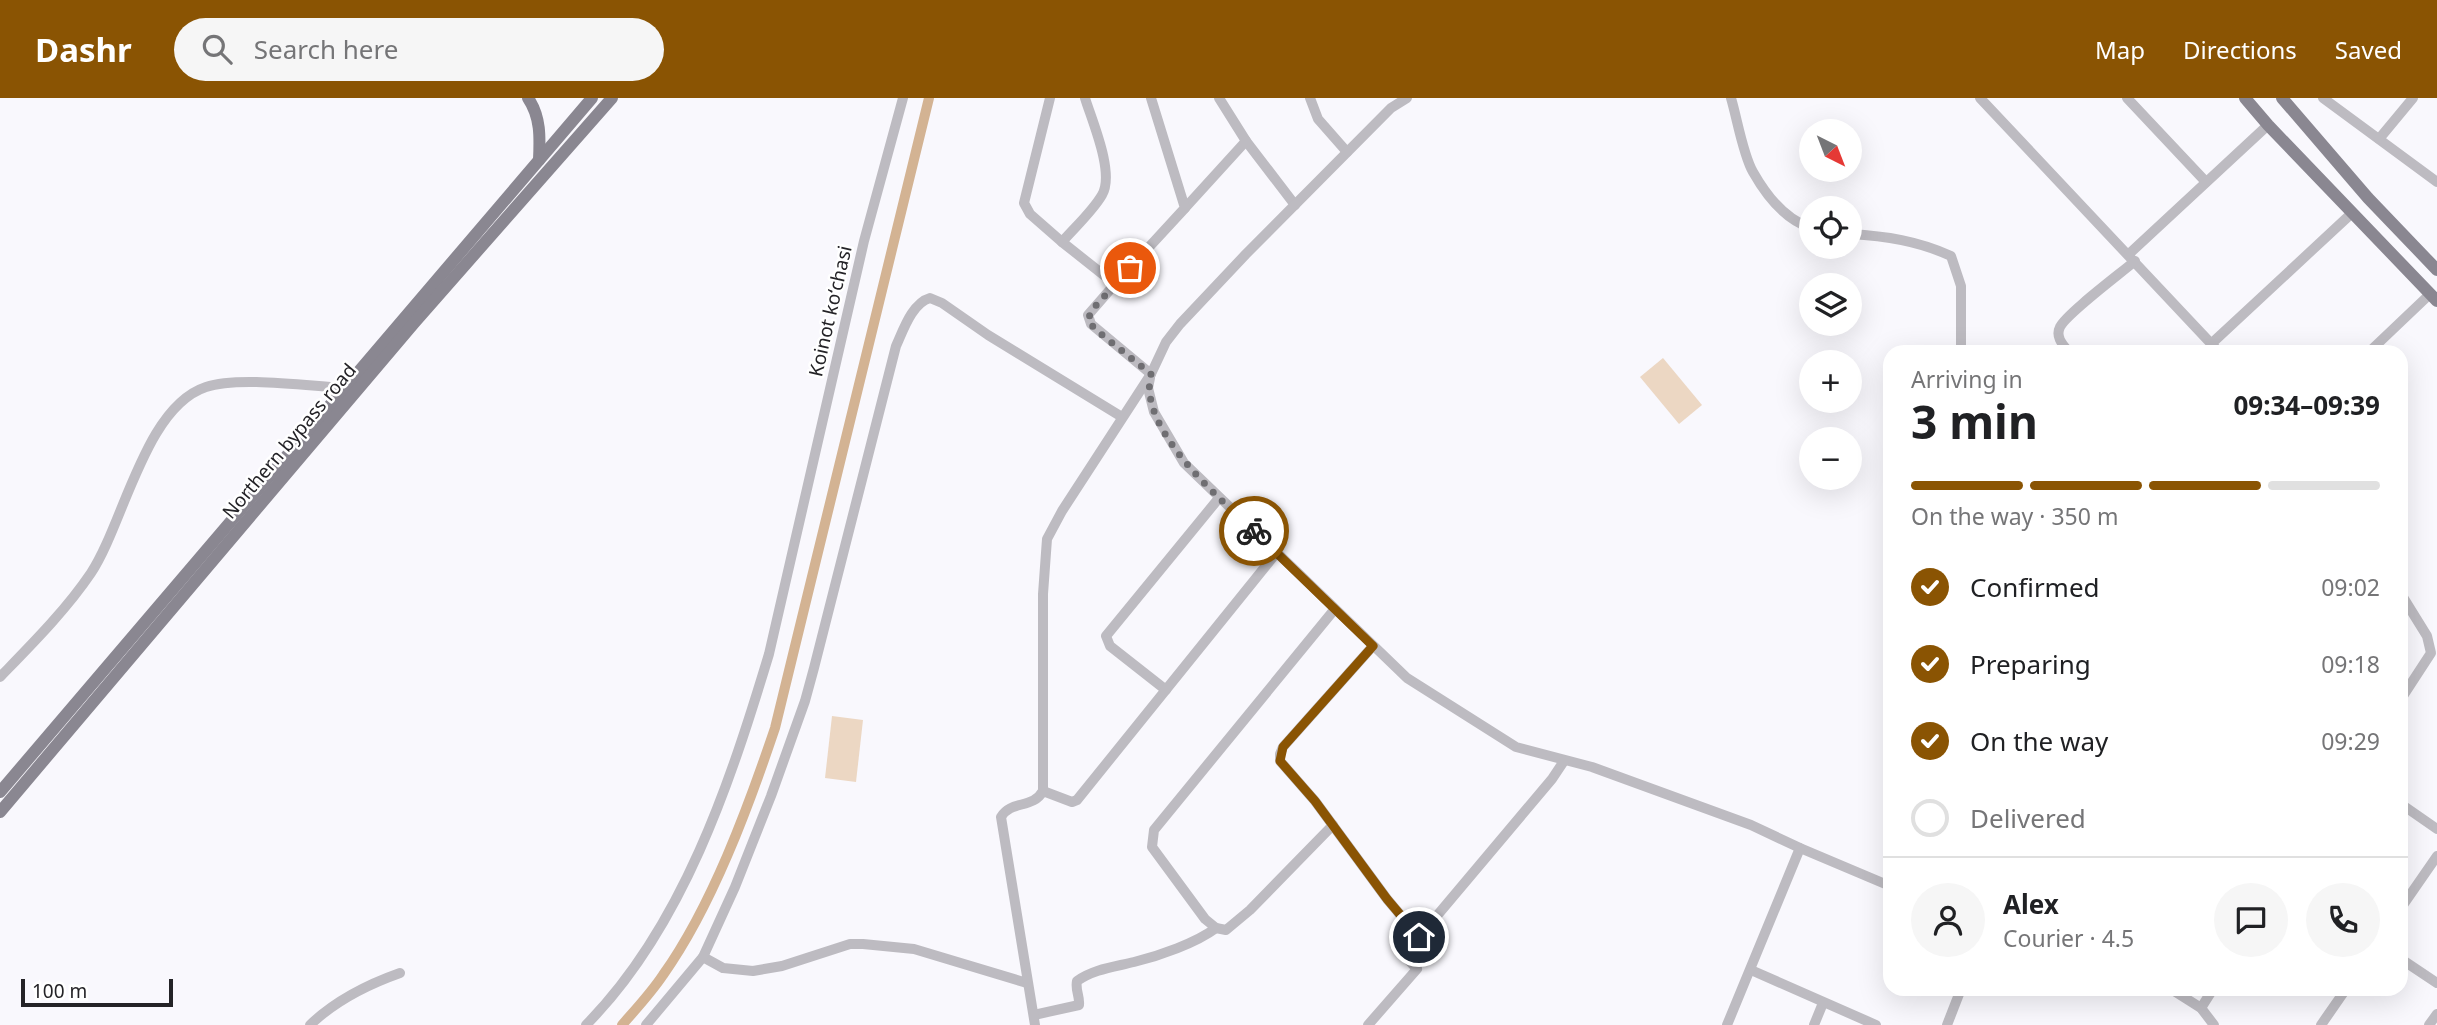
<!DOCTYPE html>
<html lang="en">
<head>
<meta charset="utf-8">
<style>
	:root { --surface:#fff; --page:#f6f6f6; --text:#202124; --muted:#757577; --line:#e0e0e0; --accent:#8a5403 }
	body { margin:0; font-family:"Noto Sans",sans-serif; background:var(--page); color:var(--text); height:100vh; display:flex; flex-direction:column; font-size:26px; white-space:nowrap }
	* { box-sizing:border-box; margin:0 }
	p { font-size:23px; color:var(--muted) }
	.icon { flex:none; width:38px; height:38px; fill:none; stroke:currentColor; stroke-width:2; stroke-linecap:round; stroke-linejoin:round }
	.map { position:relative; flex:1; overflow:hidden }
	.details { position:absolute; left:1883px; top:247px; width:525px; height:651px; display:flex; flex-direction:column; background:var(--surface); border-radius:21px; box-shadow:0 7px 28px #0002 }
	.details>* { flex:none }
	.needle { width:46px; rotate:138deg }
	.fabs { position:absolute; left:1799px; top:21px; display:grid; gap:14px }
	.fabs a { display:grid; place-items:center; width:63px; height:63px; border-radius:50%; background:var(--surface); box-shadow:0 7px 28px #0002; font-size:35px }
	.scale { position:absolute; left:21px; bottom:18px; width:152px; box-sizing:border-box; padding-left:7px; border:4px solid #242327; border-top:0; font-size:19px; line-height:24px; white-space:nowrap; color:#242327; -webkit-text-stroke:5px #fff; paint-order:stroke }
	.pin { position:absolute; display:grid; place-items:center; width:60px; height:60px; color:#fff; margin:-30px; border:4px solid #fff; border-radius:50%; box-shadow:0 2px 7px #0007 }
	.courier { position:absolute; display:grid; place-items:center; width:70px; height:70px; margin:-35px; border:5px solid #8a5403; border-radius:50%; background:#fff; color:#222; box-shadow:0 2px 9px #0007 }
	.overview em { font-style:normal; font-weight:700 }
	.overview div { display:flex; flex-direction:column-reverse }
	.overview { display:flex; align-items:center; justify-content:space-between; height:119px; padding:0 28px }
	h1 { font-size:46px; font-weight:700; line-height:52px }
	.bar { display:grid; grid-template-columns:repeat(4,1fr); gap:10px 7px; align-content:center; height:84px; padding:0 28px }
	.bar i { height:9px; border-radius:5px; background:var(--line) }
	.bar .active { background:var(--accent) }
	.bar p { grid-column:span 4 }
	.line { display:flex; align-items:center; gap:18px; padding:0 28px; border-top:2px solid var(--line) }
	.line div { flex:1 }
	.round { display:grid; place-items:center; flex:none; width:74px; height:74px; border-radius:37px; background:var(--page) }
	ol { padding:0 28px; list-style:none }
	li { display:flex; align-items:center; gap:21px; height:77px }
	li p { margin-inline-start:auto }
	li .icon { padding:7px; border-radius:50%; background:var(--accent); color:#fff; stroke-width:4 }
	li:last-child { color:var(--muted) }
	li i { width:38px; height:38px; border:4px solid var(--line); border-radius:50% }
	header { display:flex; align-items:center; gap:42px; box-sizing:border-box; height:98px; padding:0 35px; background:var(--accent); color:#fff }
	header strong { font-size:33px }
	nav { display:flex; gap:38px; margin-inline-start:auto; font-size:24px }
	.search { width:490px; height:63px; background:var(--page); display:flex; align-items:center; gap:18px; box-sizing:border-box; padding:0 24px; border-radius:38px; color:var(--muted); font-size:26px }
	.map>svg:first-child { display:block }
</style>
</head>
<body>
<header>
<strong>Dashr</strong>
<div class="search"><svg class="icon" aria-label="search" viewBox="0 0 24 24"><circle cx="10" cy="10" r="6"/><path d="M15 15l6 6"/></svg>Search here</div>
<nav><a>Map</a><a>Directions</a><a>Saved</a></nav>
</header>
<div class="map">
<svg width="2437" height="927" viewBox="0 0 2437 927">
	<rect width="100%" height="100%" fill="#f9f8fd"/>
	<g fill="#ecd7c3">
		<path d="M1663,260L1702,307L1679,326L1640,279Z"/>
		<path d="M832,618L863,622L856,684L825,680Z"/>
	</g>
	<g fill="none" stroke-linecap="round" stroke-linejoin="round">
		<path stroke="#d3b393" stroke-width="10" d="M622,927C636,911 651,895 663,877C712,808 748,710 775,630L929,0"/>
		<g stroke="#bdbbc1" stroke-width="10">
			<path d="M1050,0L1024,105L1030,116L1062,144"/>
			<path d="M1085,0C1092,23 1115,75 1102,97C1092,114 1075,129 1062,144L1115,186L1088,217L1091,226L1151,276"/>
			<path d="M1219,0L1246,43L1295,107"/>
			<path d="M1310,0L1318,21L1347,54"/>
			<path d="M1731,0C1737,20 1743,57 1753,74C1766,97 1786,122 1811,130"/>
			<path d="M1980,0L2219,254"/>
			<path d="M2127,0L2206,84"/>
			<path d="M2323,0L2437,84"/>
			<path d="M2379,41L2413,0"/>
			<path d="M1185,110L1246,43"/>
			<path d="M1850,136C1886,138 1918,143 1951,158L1961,188V254"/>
			<path d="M2129,156L2268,27"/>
			<path d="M1115,186L1185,110L1151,0"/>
			<path d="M2211,246L2352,115"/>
			<path d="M2069,254C2063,247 2055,239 2060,229C2066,216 2121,175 2135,163"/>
			<path d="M2369,254L2430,196"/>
			<path d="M1150,280L1148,290L1154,314L1184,365L1407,580L1516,649L1592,669L1751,727L1800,750L1890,788"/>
			<path d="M2401,496L2427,538L2431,555L2401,601"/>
			<path d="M1373,548L1283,649L1280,656V663L1315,703L1387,801L1419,839"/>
			<path d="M0,579C32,546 66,512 91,475C124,425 145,309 206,289C238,278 308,288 344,290"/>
			<path d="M1166,592L1110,548L1106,538L1219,400"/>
			<path d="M1043,693L1072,704L1077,702L1277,454"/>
			<path d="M2401,706L2437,731"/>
			<path d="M1333,727L1250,812L1226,832L1216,830L1205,821L1152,749L1154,732L1334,512"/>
			<path d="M2401,810L2437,758"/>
			<path d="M703,859L723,870L753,873L782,868L850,846H863L914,851L1027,885"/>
			<path d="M2401,861L2437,885"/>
			<path d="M1751,872L1876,927"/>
			<path d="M2171,891L2201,910L2214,927"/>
			<path d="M2201,910L2213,891"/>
			<path d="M1034,917L1079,907C1080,898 1075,892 1077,883C1094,871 1114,869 1134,864C1159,858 1196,845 1216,830"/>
			<path d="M310,927C336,902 366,887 400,875"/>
			<path d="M586,927C683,829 730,685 769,556L864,143L903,0"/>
			<path d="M646,927L703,859L735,789L771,698L805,603L814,570L896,248C903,233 912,205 930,200L942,205L988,237L1122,319"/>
			<path d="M1035,927L1001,719C1011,702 1033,711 1043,693V496L1047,441L1062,413L1151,276L1166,244L1180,226L1246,156L1391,10L1407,0"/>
			<path d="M1368,927L1417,871L1406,859L1419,839L1552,681L1564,663"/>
			<path d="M1727,927L1800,750"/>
			<path d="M1814,927L1823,905"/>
			<path d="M1947,927L1961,891"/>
			<path d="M2321,927L2346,891"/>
			<path d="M2429,927L2437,916"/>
		</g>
		<g stroke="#8a8791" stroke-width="12">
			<path d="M528,0C541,19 540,40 539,62"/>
			<path d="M2245,0L2268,27L2437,203"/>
			<path d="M2282,0L2368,100L2437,172"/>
			<path d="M0,694L592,0"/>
			<path d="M0,714L414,225L612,0"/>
		</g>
	</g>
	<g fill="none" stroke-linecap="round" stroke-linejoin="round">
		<path stroke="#6f6e72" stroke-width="7" stroke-dasharray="0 12.6" d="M1130,170L1091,213L1088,223L1096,232L1151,276C1137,330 1218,399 1254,433"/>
		<path stroke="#8a5403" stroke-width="9" d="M1254,433L1373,548L1283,649L1280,663L1315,703L1387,801L1419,839"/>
	</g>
	<g text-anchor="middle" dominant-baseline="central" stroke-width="5" stroke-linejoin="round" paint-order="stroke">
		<g font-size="19" fill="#242327" stroke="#fff">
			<text transform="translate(830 213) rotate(-77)">Koinot koʻchasi</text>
			<text transform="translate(289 343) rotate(-50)">Northern bypass road</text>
		</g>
	</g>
</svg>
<div class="fabs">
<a><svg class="needle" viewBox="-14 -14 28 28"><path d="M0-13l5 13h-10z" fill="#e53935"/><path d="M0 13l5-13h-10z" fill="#757577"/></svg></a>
<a><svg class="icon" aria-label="locate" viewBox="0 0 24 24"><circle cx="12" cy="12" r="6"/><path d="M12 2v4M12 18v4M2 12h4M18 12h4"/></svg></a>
<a><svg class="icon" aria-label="layers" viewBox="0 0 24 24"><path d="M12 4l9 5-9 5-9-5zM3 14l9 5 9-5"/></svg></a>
<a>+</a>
<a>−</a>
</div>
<div class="scale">100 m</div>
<div class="pin" style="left:1130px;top:170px;background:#ea580c"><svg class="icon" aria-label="bag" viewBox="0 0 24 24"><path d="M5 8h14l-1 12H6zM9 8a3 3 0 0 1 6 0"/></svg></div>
<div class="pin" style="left:1419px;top:839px;background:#1f2937"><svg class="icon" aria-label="home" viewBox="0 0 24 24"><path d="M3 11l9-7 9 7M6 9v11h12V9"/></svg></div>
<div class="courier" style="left:1254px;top:433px"><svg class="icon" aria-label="bike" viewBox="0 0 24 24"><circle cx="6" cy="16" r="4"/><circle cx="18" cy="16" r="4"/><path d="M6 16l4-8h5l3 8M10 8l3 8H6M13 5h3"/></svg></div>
<section class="details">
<div class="overview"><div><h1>3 min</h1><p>Arriving in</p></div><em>09:34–09:39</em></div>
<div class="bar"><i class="active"></i><i class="active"></i><i class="active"></i><i></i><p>On the way · 350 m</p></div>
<ol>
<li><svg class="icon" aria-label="check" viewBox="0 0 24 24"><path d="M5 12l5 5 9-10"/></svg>Confirmed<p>09:02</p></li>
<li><svg class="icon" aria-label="check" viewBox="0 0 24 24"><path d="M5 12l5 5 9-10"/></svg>Preparing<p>09:18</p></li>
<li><svg class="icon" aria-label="check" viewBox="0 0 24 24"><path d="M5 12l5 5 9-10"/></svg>On the way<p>09:29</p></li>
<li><i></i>Delivered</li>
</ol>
<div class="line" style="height:126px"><a class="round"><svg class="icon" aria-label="person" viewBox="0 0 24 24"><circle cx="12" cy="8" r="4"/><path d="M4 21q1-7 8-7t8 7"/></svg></a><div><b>Alex</b><p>Courier · 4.5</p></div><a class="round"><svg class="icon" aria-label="chat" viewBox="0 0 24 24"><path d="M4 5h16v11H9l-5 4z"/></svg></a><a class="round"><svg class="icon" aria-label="phone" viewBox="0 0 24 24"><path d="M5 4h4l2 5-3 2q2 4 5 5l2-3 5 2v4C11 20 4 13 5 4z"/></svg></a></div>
</section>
</div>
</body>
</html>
